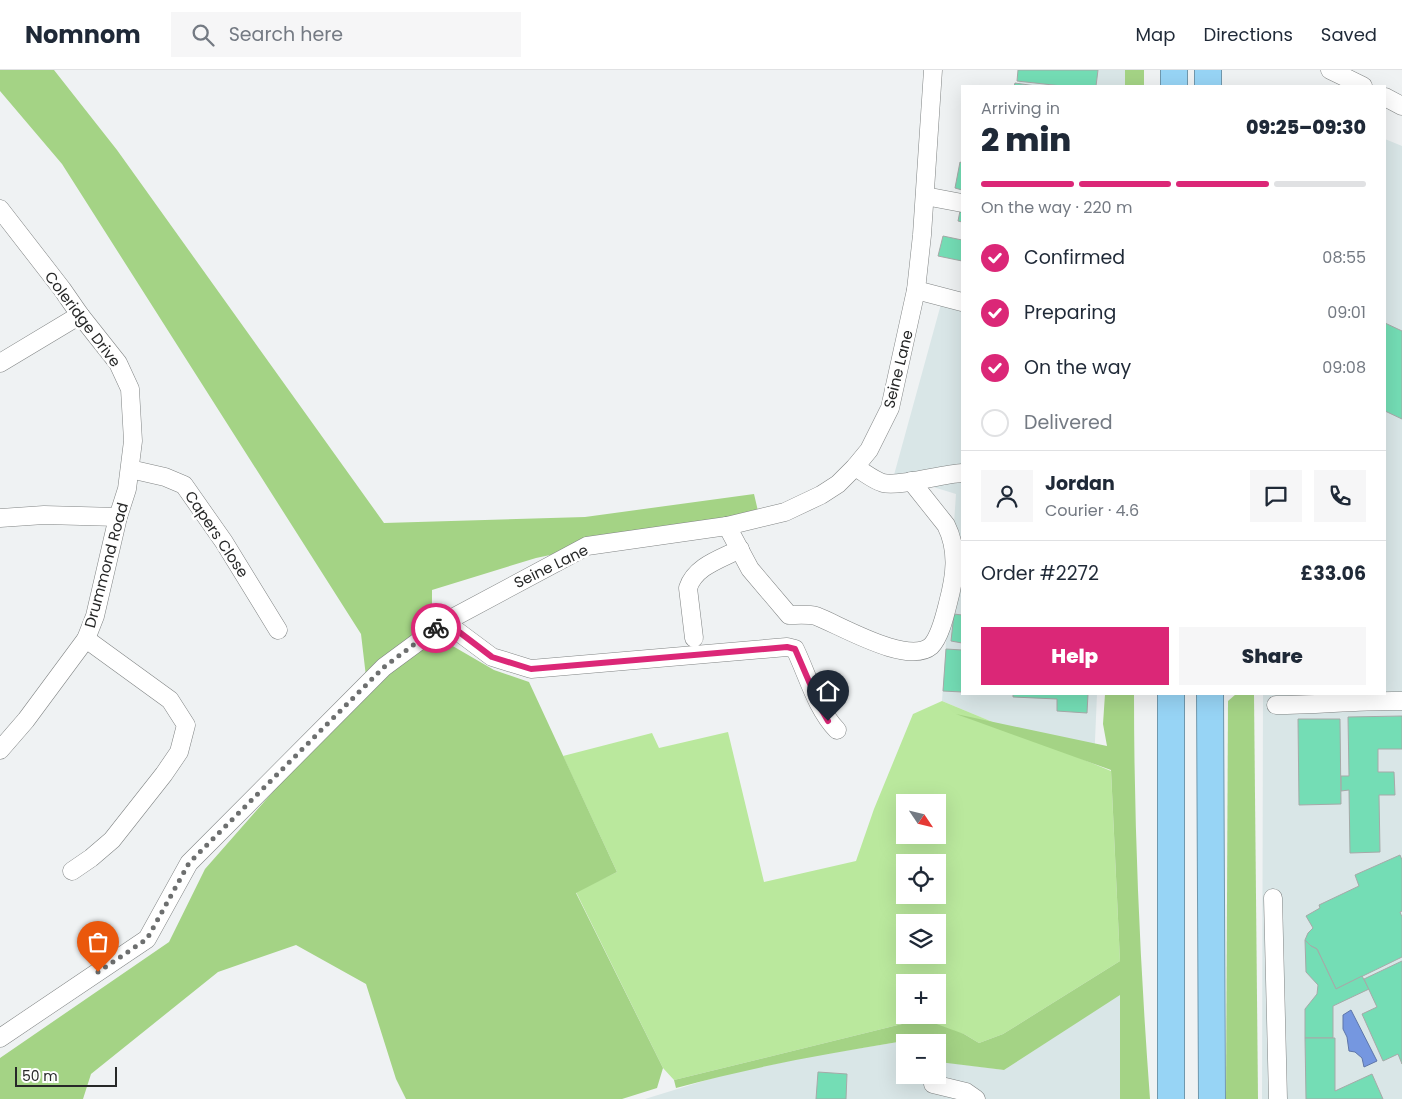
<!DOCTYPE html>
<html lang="en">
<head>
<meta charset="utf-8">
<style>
	:root { --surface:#fff; --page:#f6f6f7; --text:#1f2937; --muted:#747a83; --line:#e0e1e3; --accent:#db2777 }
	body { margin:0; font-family:Poppins,sans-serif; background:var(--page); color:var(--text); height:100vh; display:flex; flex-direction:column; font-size:19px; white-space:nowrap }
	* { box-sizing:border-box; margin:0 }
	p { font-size:16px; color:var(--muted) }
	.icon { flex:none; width:28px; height:28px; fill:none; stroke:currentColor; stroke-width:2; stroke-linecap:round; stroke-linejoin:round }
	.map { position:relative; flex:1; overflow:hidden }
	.drawer { position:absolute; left:961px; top:15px; width:425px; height:610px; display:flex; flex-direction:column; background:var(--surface); border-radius:0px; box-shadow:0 5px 20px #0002 }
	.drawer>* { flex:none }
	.needle { width:32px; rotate:125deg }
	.controls { position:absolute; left:896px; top:724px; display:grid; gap:10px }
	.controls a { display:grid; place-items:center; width:50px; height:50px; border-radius:0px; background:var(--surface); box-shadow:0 5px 20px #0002; font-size:25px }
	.scale { position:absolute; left:15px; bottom:12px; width:102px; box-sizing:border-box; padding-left:5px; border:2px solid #272828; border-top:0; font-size:14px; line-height:18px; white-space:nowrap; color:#272828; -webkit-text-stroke:4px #fff; paint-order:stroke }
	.pin { position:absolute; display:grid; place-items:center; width:42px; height:42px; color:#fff; margin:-51px -21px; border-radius:50% 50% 50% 0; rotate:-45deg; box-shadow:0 0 5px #0007 }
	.pin .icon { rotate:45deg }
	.courier { position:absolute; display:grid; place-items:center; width:50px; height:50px; margin:-25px; border:4px solid #db2777; border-radius:50%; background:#fff; color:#222; box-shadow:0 1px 6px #0007 }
	.overview em { font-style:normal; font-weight:800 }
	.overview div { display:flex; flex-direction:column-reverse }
	.overview { display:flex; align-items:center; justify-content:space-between; height:85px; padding:0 20px }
	h1 { font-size:32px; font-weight:800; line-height:38px }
	.bar { display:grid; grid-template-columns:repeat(4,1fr); gap:8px 5px; align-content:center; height:60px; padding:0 20px }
	.bar i { height:6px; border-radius:4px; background:var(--line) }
	.bar .on { background:var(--accent) }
	.bar p { grid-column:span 4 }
	.line { display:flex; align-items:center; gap:12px; padding:0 20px; border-top:1px solid var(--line) }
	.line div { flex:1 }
	.round { display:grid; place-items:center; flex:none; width:52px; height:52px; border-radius:0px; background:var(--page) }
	ol { padding:0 20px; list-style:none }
	li { display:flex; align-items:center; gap:15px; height:55px }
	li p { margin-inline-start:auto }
	li .icon { padding:5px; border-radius:50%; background:var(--accent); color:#fff; stroke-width:4 }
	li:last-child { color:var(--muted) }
	li i { width:28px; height:28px; border:2px solid var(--line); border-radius:50% }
	.cta { display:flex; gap:10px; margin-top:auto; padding:10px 20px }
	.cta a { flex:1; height:58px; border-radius:0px; background:var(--accent); color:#fff; font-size:20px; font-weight:800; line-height:58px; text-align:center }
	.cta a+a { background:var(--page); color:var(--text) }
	header { display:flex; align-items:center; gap:30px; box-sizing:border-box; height:70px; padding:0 25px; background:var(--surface); border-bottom:1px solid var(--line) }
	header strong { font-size:24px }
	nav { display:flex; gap:28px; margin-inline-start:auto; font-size:18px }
	.search { width:350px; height:45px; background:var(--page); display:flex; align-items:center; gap:12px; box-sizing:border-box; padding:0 18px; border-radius:0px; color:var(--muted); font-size:19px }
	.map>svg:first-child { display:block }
</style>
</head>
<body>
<header>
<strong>Nomnom</strong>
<div class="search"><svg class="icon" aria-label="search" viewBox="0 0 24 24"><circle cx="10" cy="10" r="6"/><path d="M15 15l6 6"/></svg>Search here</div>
<nav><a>Map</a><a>Directions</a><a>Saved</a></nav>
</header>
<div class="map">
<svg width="1402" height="1029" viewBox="0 0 1402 1029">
	<rect width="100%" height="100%" fill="#eff2f3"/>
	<g fill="#d9e6e7">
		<path d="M1021,0H1127L1126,16H1018Z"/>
		<path d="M1385,69L1402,76V1029H1262L1263,624H1385Z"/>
		<path d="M962,225V624H1097L1094,694L942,631L956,424L894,405L941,234Z"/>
		<path d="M1120,924V1029H645L723,1005L812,986L898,972L905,975V1005H938V991L1004,1000Z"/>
	</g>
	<path fill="#bae89d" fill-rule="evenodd" d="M942,631L1111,701L1120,891L1003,964L979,973L964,964L902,954L674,1010L663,998L576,822L617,802L563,686L652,663L659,678L728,662L764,812L856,791L874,739L913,644ZM905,732H938V765H905ZM905,792H938V825H905ZM905,852H938V885H905ZM905,912H938V945H905Z"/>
	<g fill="#a4d385">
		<path d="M0,0H54L117,80L384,453L585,447L754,424L758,441L536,488L432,520V564L494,600L529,612L617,802L576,823L663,998L657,1018L622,1029H406L396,1009L366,914L296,875L218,902L91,1004L83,1029H0V988L169,872L205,799L367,615L361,564L62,94L0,21Z"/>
		<rect x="1125" y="0" width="19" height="16"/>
		<path d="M1105,624H1134C1134,759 1140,894 1150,1029H1120V925L1004,1000L939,992L938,972H905V975L898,972C823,984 749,998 676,1018L674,1010L902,954L931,952L964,964L979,973L1003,964L1120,891L1111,700L956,644L1107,676L1103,654Z"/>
		<path d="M1236,624H1254L1258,1029H1226L1228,631Z"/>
	</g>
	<path fill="#7597e0" stroke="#5e76a9" d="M1351,940L1377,991L1364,997L1362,988L1355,982L1349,981L1347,967L1343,959V945Z"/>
	<g fill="#74ddb5" stroke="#a6a9a8">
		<path d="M1018,0H1098L1096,16H1062L1017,11Z"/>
		<path d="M1015,13L1036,16H1014Z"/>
		<path d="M960,92L962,93V120L955,118Z"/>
		<path d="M960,141L962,142V152L958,151Z"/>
		<path d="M943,166L962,170V191L938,186Z"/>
		<path d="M1385,253L1402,261V349L1385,341Z"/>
		<path d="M954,544L962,545V573L951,571Z"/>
		<path d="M946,579L962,580V622L943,621Z"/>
		<path d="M1013,624H1088L1087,643L1057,641V629L1013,627Z"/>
		<path d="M1402,646V679H1378V702H1394L1395,725H1379L1380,782L1350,783L1349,720L1341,721V706H1349L1348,647Z"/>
		<path d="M1298,649H1340L1341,734L1299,735Z"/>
		<path d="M1400,785L1402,790V841L1400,842L1402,847V887L1336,919L1317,879L1311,876L1305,870L1308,863L1313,858L1306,846L1320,838L1319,835L1359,816L1355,805Z"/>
		<path d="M1305,870L1311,876L1317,879L1336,919L1362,906L1369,919L1333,936V968H1305V939L1317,924L1318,915L1306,902Z"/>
		<path d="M1402,891V994L1398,984L1383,991L1362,944L1377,937L1364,909Z"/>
		<path d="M1305,968H1335V1021L1372,1004L1383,1029H1306Z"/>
		<path d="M818,1002L847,1004L846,1029H816Z"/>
	</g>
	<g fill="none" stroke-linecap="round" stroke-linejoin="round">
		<defs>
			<g id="minor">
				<path d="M1330,0L1363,16"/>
				<path d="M1385,27L1402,36"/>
				<path d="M925,126L962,133"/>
				<path d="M0,139L62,219L80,245L118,293L130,319L133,371L127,419L118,447L95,546L86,569L26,650L0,680"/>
				<path d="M916,220L962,232"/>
				<path d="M0,293L80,245"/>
				<path d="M855,397C864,402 873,410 883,413C899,417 942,404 962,403"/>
				<path d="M130,399L165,407L184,415L224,472L278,560"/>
				<path d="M0,448L44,445L118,447"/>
				<path d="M727,456L750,499L789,545C797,545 808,544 816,546C840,555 908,596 931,576C940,567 945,545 948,533C955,507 959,481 946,455L911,411"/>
				<path d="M445,552L492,587L531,599L787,577L795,579C808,606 816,638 837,660"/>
				<path d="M694,568L688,518C695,496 721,489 740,479"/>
				<path d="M1276,635C1318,635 1360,630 1402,631"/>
				<path d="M72,801L91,788L112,770L164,704L179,682L186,655L170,630L86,569"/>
				<path d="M1273,828L1278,1029"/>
				<path d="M0,968L147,869L189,793L384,597L445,552L587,476L727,456L785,442L821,425L838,414L855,397L869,380L890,338L916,220L922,165L933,0"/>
				<path d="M933,1014L966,1022L976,1029"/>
			</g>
			<g id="highway">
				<path d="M1174,16V0"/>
				<path d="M1208,16V0"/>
				<path d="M1210,624L1212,1029"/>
				<path d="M1171,1029V624"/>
			</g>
		</defs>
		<use href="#minor" stroke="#808484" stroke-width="19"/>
		<use href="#highway" stroke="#7098ad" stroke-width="28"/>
		<use href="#minor" stroke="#fff" stroke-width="18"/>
		<use href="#highway" stroke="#97d4f5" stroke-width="26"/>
	</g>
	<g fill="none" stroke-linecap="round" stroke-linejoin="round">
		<path stroke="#6d6f6f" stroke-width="5" stroke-dasharray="0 9" d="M98,902L147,869L189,793L384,597L436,558"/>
		<path stroke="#db2777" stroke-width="6" d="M436,558L446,552L492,587L531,599L787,577L795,579L820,637L828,651"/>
	</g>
	<g text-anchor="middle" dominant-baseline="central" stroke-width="5" stroke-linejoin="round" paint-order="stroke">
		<g font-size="15" fill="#272828" stroke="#fff">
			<text transform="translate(83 249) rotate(53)">Coleridge Drive</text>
			<text transform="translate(898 299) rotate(-76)">Seine Lane</text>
			<text transform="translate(217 464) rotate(56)">Capers Close</text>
			<text transform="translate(106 495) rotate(-75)">Drummond Road</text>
			<text transform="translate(551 496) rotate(-26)">Seine Lane</text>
		</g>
	</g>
</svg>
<div class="controls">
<a><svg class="needle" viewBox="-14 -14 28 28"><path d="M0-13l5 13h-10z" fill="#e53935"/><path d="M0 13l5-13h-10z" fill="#747a83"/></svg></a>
<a><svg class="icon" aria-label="locate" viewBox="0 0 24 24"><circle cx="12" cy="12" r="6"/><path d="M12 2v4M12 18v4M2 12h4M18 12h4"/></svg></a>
<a><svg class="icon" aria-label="layers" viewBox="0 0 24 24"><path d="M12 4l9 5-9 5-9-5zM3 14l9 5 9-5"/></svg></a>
<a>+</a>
<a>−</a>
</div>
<div class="scale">50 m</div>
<div class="pin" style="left:98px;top:902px;background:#ea580c"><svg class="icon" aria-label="bag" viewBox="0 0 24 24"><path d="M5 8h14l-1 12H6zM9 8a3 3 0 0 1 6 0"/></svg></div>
<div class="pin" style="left:828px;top:651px;background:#1f2937"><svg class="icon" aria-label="home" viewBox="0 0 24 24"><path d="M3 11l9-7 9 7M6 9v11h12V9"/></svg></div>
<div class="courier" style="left:436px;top:558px"><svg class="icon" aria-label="bike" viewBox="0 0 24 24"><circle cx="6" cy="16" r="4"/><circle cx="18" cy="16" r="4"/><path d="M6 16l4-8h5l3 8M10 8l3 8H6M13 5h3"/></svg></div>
<section class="drawer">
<div class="overview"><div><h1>2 min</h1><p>Arriving in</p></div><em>09:25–09:30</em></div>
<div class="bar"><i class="on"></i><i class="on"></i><i class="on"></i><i></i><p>On the way · 220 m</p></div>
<ol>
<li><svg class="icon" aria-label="check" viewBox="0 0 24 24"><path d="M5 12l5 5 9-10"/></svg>Confirmed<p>08:55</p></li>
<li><svg class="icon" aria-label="check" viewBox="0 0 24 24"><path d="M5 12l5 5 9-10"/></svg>Preparing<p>09:01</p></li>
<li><svg class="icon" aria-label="check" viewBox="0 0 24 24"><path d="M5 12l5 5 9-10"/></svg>On the way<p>09:08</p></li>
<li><i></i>Delivered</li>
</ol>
<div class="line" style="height:90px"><a class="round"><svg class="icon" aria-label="person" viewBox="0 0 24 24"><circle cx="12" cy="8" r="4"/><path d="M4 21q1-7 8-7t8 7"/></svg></a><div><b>Jordan</b><p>Courier · 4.6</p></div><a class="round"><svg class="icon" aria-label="chat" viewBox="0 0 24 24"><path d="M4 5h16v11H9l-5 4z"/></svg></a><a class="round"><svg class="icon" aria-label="phone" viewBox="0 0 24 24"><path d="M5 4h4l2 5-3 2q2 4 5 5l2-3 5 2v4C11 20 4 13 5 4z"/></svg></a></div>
<div class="line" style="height:65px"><div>Order #2272</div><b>£33.06</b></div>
<div class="cta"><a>Help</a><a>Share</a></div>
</section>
</div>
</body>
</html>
